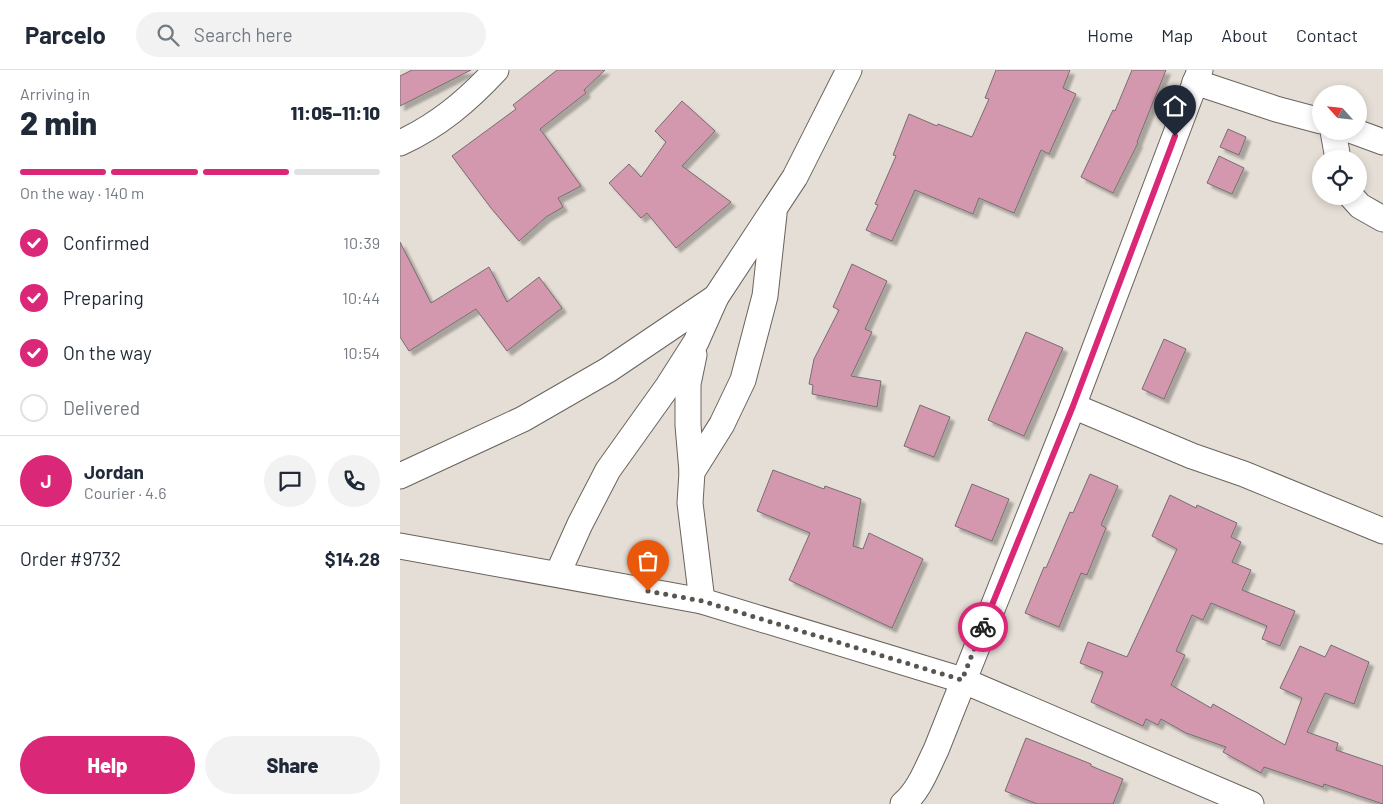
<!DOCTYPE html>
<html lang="en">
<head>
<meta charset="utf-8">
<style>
	:root { --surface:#fff; --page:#f2f2f3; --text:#1f2937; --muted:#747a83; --line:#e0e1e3; --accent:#db2777 }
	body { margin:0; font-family:Barlow,sans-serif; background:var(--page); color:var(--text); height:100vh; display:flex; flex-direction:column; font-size:19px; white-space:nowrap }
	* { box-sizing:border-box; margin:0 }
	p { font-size:16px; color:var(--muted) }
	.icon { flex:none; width:28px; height:28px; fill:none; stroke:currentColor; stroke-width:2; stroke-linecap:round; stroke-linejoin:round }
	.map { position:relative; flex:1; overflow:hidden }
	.sheet { display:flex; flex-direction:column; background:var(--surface); width:400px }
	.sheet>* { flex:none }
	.needle { width:32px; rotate:297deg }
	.tools { position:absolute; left:912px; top:15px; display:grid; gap:10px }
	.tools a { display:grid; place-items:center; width:55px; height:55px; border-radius:50%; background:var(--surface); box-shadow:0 2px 8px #0003; font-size:25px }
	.pin { position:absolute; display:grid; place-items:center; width:42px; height:42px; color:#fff; margin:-51px -21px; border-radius:50% 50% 50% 0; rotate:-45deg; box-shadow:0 0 5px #0007 }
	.pin .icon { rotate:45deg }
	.courier { position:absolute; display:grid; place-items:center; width:50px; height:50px; margin:-25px; border:4px solid #db2777; border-radius:50%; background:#fff; color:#222; box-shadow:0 1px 6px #0007 }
	.summary em { font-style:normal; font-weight:800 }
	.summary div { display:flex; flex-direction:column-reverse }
	.summary { display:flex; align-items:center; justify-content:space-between; height:85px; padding:0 20px }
	h1 { font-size:32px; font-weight:800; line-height:38px }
	.bar { display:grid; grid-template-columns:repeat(4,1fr); gap:8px 5px; align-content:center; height:60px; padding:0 20px }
	.bar i { height:6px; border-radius:4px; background:var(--line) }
	.bar .current { background:var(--accent) }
	.bar p { grid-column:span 4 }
	.line { display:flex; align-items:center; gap:12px; padding:0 20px; border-top:1px solid var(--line) }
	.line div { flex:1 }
	.round { display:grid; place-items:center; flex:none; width:52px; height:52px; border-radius:26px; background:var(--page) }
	ol { padding:0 20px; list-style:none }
	li { display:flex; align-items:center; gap:15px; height:55px }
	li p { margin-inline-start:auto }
	li .icon { padding:5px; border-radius:50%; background:var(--accent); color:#fff; stroke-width:4 }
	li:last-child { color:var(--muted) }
	li i { width:28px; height:28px; border:2px solid var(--line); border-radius:50% }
	.button { display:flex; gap:10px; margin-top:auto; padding:10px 20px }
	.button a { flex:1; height:58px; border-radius:30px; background:var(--accent); color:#fff; font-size:20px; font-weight:800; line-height:58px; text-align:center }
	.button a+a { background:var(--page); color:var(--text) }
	header { display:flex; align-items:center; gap:30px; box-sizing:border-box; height:70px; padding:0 25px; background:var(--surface); border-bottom:1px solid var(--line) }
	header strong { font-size:24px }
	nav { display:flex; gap:28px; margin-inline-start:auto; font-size:18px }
	.search { width:350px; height:45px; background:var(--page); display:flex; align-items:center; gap:12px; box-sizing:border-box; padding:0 18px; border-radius:28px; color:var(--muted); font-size:19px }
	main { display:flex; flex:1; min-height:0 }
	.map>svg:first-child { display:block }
</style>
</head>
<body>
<header>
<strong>Parcelo</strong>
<div class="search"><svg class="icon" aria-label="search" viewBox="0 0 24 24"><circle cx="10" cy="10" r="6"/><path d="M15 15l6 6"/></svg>Search here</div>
<nav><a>Home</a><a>Map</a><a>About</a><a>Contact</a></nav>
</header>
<main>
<section class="sheet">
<div class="summary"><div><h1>2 min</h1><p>Arriving in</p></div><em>11:05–11:10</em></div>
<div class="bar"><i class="current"></i><i class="current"></i><i class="current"></i><i></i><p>On the way · 140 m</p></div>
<ol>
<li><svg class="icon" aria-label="check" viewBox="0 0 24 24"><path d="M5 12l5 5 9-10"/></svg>Confirmed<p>10:39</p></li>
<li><svg class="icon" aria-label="check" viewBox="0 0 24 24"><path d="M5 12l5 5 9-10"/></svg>Preparing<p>10:44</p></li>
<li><svg class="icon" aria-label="check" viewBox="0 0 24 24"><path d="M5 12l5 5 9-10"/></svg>On the way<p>10:54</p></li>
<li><i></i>Delivered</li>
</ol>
<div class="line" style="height:90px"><b class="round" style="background:var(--accent);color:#fff">J</b><div><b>Jordan</b><p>Courier · 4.6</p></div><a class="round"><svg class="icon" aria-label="chat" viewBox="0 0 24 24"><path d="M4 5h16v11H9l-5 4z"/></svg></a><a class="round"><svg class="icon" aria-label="phone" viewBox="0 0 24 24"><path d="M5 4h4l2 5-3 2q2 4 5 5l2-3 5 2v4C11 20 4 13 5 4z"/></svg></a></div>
<div class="line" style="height:65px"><div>Order #9732</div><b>$14.28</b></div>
<div class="button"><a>Help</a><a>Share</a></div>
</section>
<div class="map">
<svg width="983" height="734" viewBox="0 0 983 734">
	<defs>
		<filter id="shadow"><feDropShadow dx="4.5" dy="4.5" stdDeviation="1" flood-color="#0004"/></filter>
	</defs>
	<rect width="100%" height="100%" fill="#e5ded6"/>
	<g fill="#d498ae" stroke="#776d70" filter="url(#shadow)">
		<path d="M12,0H71L0,36V6Z"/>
		<path d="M157,0H205L184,20L186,23L140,59L181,116L158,128L163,137L146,147L119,171L91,138L52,86L116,39L113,35Z"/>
		<path d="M596,0H670L663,18L676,24L649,84L641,80L614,143L579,128L573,144L515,120L492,171L466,160L478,135L475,134L496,86L493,85L509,44L537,56L538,54L572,67L589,29L585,28Z"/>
		<path d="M732,0H766L737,72L738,73L713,123L681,107L713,40L715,41Z"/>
		<path d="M282,31L315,61L282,96L331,132L276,178L247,143L241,148L209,113L229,94L241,107L266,72L255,61Z"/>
		<path d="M828,59L846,67L839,85L820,77Z"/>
		<path d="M819,86L844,98L832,124L807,113Z"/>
		<path d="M0,172L31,233L89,197L107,232L139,207L162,238L107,281L76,239L9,281L0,267Z"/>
		<path d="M452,194L487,211L465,259L472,262L451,306L481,311L477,337L412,324L413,315L409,314L414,289L439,240L433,237Z"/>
		<path d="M626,262L663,278L624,366L588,350Z"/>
		<path d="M764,269L786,279L764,329L742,319Z"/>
		<path d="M520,335L550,347L534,387L504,376Z"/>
		<path d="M373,400L424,419L425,416L461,429L453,476L463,479L469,463L523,489L492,558L389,510L410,463L357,441Z"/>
		<path d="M690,404L718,416L701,455L706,458L687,505L681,503L659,557L625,543L644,497L646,498L670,442L673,443Z"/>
		<path d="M572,414L609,429L592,471L555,456Z"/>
		<path d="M770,425L796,438L797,435L837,453L831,467L841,472L832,492L851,500L842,520L895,541L880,576L862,569L867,556L811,533L803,550L792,545L776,581L785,585L771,615L811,638L813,634L885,675L902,628L880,618L900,576L925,587L931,575L969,592L954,634L925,623L907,662L938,673L936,680L983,696V734L924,714L923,717L864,697L861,703L823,682L826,677L786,663L761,649L758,655L746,649L743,656L691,632L703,602L680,593L688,572L727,587L777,479L752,466Z"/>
		<path d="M626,668L691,694V696L723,709L713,734H637L605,721Z"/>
	</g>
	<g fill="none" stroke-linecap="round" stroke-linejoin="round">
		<defs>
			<g id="street">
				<path d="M795,12L876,39L921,51"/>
				<path d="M933,61L938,89"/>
				<path d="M953,61L983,72"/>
				<path d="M0,73C39,55 67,31 96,0"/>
				<path d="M951,126L960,136L983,149"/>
				<path d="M673,336L792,386L844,404L983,461"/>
				<path d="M292,402L288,355V314L294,285"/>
				<path d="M0,406L123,349L208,300L316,227"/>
				<path d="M0,476L302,531L562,610L851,734"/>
				<path d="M158,503L180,454L208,400L268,316L296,272L316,227L395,107L449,0"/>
				<path d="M302,531L290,433L292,402L322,354L343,310L365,226L374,144"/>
				<path d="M503,734C519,721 527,698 536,680L673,336L800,0"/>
			</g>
		</defs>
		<use href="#street" stroke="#6a645d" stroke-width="27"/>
		<use href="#street" stroke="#fff" stroke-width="25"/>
	</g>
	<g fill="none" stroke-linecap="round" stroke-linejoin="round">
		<path stroke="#595651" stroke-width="5" stroke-dasharray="0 9" d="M248,521L302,531L562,610L583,557"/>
		<path stroke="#db2777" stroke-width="6" d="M583,557L673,336L775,66"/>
	</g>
</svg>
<div class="tools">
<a><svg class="needle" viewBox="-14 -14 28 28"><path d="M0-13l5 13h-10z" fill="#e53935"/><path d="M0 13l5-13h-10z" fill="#747a83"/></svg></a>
<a><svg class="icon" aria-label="locate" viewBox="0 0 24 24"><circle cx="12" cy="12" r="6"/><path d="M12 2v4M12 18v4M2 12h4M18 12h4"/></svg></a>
</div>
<div class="pin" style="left:248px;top:521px;background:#ea580c"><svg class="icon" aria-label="bag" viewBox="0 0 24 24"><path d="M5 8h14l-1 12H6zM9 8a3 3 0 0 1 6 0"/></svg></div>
<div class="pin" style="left:775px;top:66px;background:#1f2937"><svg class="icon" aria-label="home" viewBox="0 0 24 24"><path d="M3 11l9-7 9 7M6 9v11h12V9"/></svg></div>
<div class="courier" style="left:583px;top:557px"><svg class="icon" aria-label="bike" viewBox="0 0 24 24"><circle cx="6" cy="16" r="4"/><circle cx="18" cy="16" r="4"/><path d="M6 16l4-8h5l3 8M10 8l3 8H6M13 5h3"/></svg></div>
</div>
</main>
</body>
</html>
